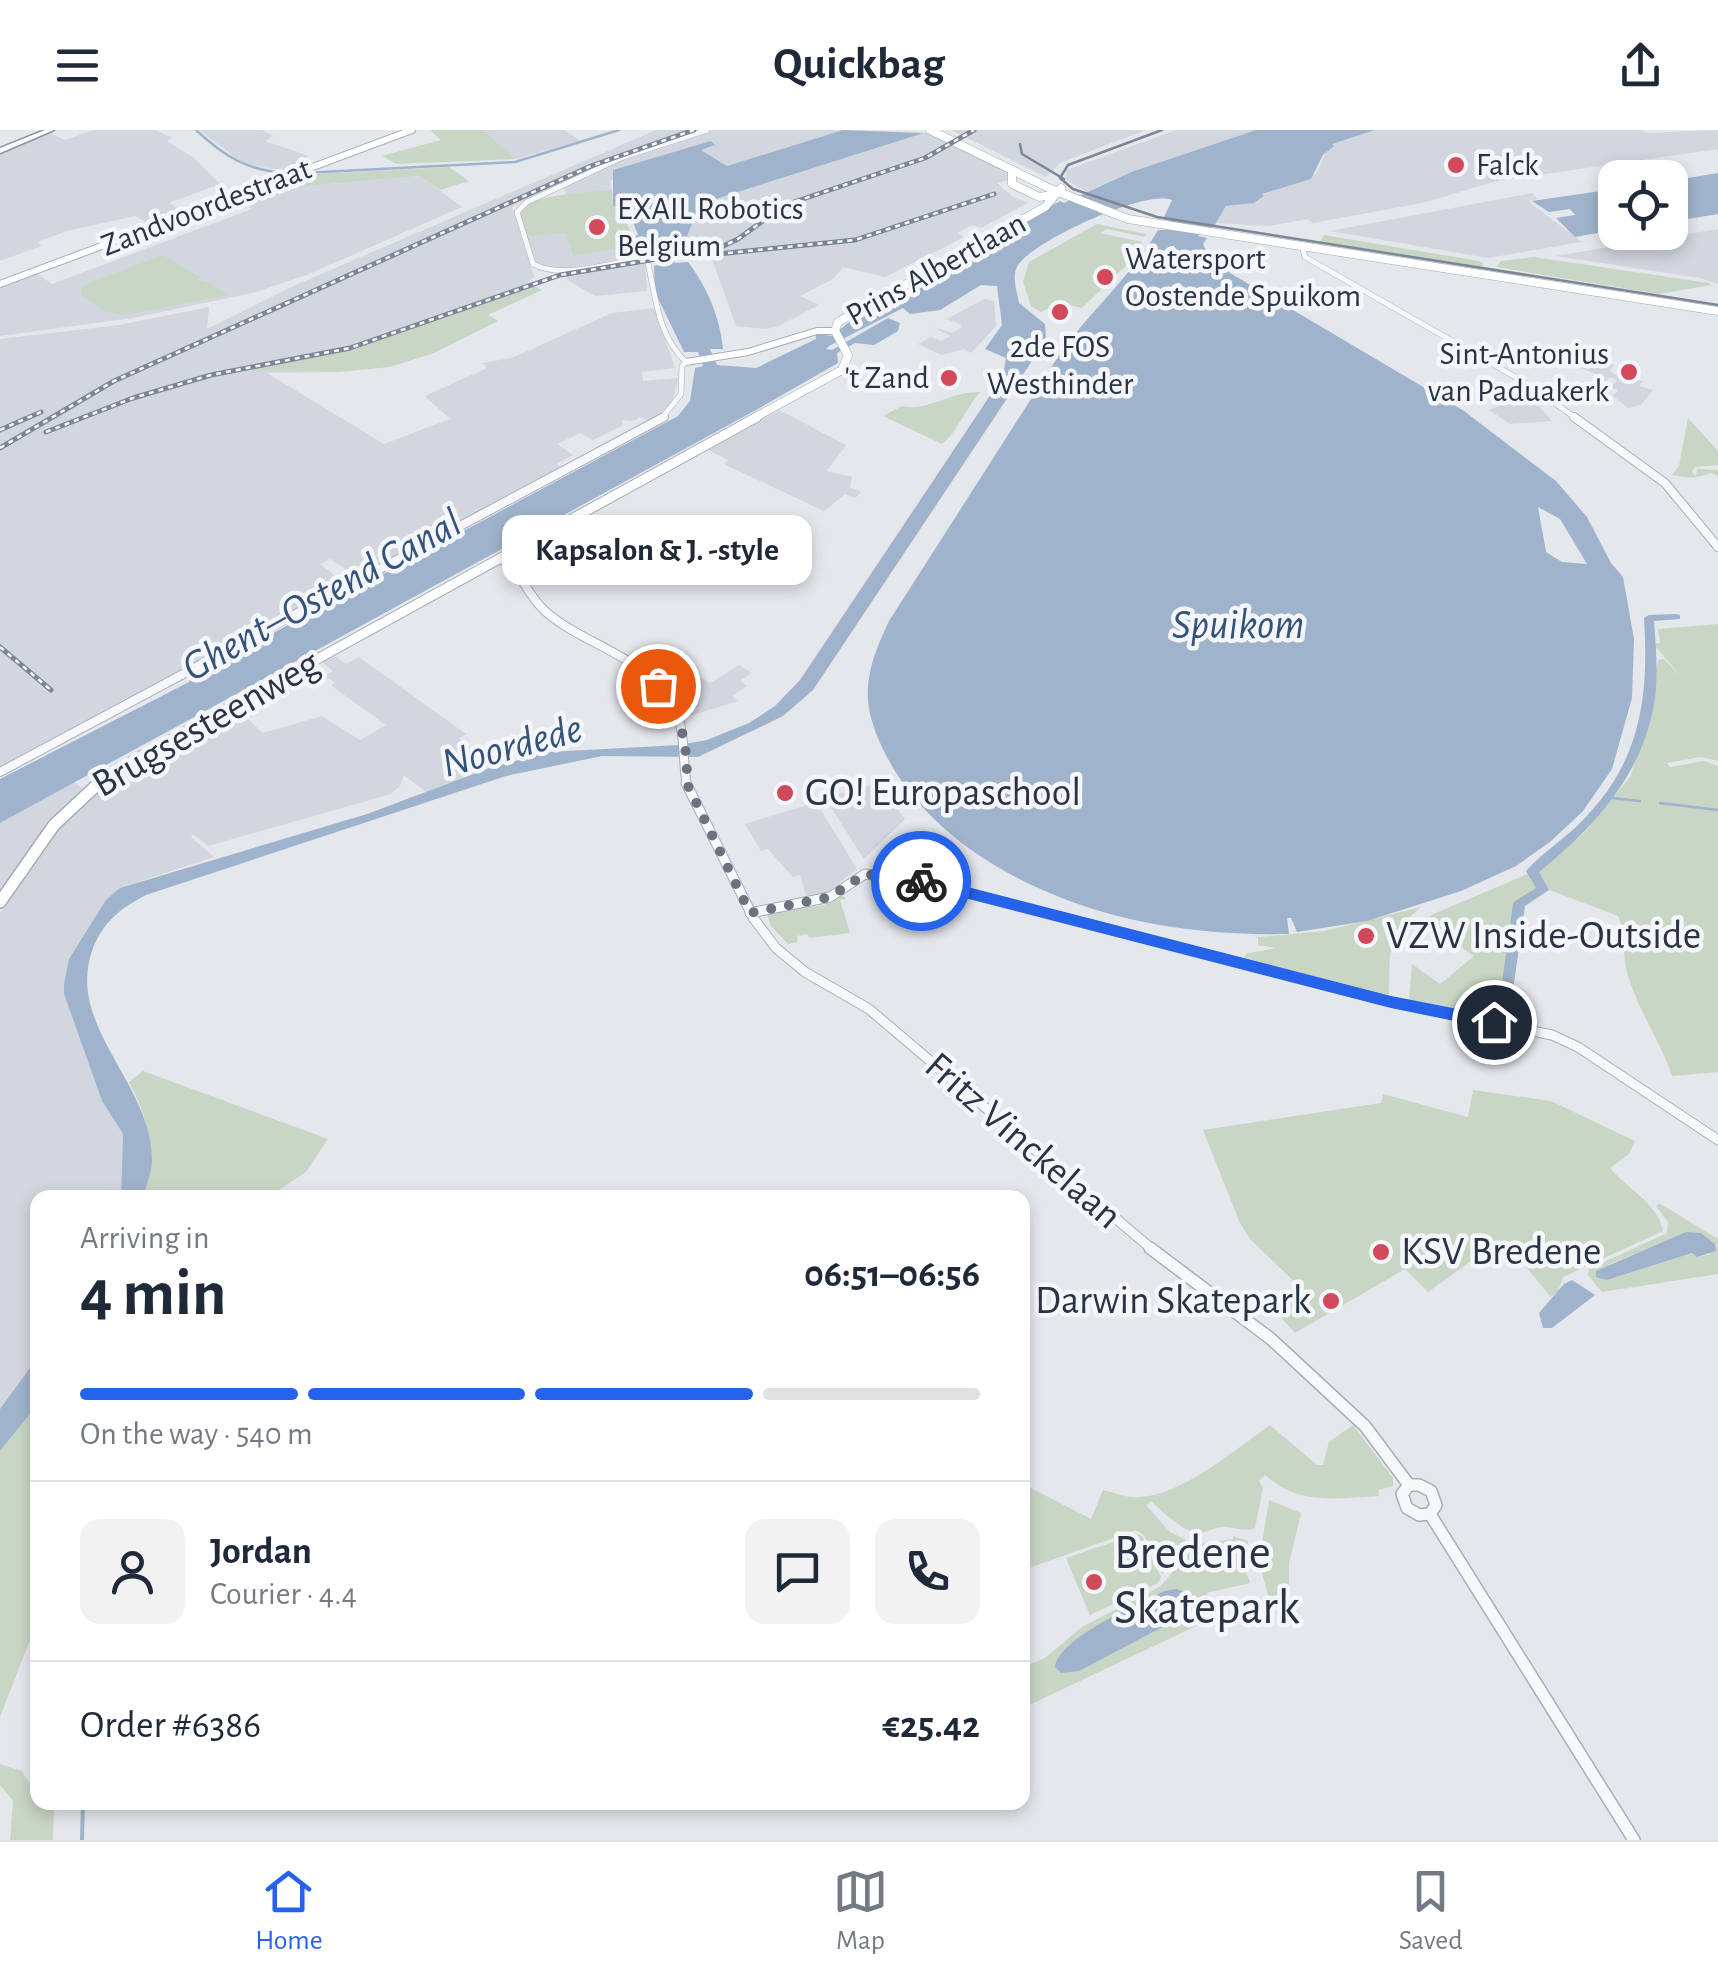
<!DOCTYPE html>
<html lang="en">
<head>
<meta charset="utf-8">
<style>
	:root { --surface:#fff; --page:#f2f2f3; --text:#1f2937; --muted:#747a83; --line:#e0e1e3; --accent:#2563eb }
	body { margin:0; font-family:"Alegreya Sans",sans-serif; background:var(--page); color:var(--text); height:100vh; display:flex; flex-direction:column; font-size:38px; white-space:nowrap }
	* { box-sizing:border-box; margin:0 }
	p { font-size:32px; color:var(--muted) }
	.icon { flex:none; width:55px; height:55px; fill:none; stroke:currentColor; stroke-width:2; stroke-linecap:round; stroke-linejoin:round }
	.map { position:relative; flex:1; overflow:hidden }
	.sheet { position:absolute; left:30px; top:1060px; width:1000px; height:620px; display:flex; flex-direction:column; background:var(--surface); border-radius:20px; box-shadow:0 5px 15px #0003 }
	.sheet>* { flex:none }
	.buttons { position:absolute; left:1598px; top:30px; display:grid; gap:20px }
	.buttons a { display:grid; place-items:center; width:90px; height:90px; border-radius:20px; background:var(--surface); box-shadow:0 5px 15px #0003; font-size:50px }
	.pin { position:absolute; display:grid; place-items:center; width:85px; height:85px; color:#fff; margin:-42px; border:5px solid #fff; border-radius:50%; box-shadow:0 2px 10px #0007 }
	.courier { position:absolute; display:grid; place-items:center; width:100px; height:100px; margin:-50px; border:8px solid #2563eb; border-radius:50%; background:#fff; color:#222; box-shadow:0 2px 12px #0007 }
	.bubble { position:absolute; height:70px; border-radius:20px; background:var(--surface); box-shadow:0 5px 15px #0003; font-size:32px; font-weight:700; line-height:70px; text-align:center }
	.head em { font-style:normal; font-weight:700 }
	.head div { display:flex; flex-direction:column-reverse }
	.head { display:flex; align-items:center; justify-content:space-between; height:170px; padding:0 50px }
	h1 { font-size:65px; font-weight:700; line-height:75px }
	.bar { display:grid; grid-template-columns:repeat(4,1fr); gap:15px 10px; align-content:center; height:120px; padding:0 50px }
	.bar i { height:12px; border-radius:8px; background:var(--line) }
	.bar .selected { background:var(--accent) }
	.bar p { grid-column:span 4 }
	.line { display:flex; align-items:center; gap:25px; padding:0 50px; border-top:2px solid var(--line) }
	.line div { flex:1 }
	.round { display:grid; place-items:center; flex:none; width:105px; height:105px; border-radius:20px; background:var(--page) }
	header { display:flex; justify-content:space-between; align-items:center; height:130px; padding:0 50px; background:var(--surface); font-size:45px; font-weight:700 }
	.tab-bar { display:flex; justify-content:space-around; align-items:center; height:140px; border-top:2px solid var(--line); background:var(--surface); font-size:28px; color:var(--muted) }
	.tab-bar a { display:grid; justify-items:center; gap:5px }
	.tab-bar .selected { color:var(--accent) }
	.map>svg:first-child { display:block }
</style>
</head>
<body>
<header><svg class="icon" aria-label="menu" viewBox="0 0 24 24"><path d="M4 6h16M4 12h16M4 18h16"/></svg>Quickbag<svg class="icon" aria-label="share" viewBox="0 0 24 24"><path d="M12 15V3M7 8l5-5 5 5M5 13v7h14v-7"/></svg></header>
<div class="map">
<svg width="1718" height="1710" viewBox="0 0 1718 1710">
	<rect width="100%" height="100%" fill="#e4e7ec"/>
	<g fill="#d2d6de">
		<path d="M94,0H155L172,8L167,11L194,28L220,54L169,73L184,82L151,95L135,86L67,101L37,112L41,116L0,131V24L50,3L65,10Z"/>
		<path d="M200,0H263L273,6L265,11L309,26L295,32L306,38L295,42L243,34Z"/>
		<path d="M484,0H565L580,11L515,29Z"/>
		<path d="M656,0H702L602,33L512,77L534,147L528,152L532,155L355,219L254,240L339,242L267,243L384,314L450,289L425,266L487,238L482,233L512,228L612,183L654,178L675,238L642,242L643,251L678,248L672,274L651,291L640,287L634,291L622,290V296L593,310L580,303L557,314L573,325L556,334L563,339L369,442L359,436L348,441L330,429L320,434L346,454L0,636V209L119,195L209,177L207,199L298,154Z"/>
		<path d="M712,0H843L727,36L700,19L610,51L612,59L566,65L564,58L620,30Z"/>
		<path d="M951,0H1145L1060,33L1046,47Z"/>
		<path d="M1176,0H1256L1130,42L1087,62L1065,49L1067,40Z"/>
		<path d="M1375,0H1641L1648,3L1718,0V19L1497,51L1422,73L1313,93L1307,89L1268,96L1216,93L1226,76L1254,73L1263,67L1261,65L1316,44L1330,14Z"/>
		<path d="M928,2L1010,43L1009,50L997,53L1013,67L1028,73L981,98L973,95L957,103L964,107L885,147L843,137L833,149L800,166L819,175L778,196L766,199L736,196L710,123L683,116L700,74Z"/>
		<path d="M420,46L462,77L309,144L256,162L133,188L0,206V158L38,144L52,154L252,79L238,68L261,60Z"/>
		<path d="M1532,63L1538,69L1528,71L1582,112L1488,128L1330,101Z"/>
		<path d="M1718,99V154L1700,148L1555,126Z"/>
		<path d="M565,103L573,126L638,114L649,125L564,139L536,134L527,107Z"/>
		<path d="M645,131L647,161L595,166L567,150L566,145L580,141Z"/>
		<path d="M984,169L994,171L996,196L971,223L964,219L941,225L918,214L931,207L941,211L950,206L933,197L953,203L960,199L961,195L947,189Z"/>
		<path d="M1584,224L1614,235L1609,240L1621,249L1643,251L1639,256L1653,260L1641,275L1628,278L1613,266L1618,260L1610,257L1618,250L1610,247L1605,253L1599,251L1602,246L1571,235Z"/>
		<path d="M1522,266L1535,273H1546L1539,276L1552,291L1510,294L1489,280Z"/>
		<path d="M779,280L846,315L827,341L852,347L850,357L861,362L855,368L845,364L824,381L728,336L724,334L728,330L708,320Z"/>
		<path d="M332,524L346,534L359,527L466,604L459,609L495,636L426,662L404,645L400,656L391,664L208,716L193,704L191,707L214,727L120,758L67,842L64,854V864L102,971L123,1004L121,1067L38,1068L37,1228L0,1279V783L68,687L99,657L237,579L263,603L322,586L360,610L386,595L332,556L334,552L330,549L322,548L333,541L319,530Z"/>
		<path d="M739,535L752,543L740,551L747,556L732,566L738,571L690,586L673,556L695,544L710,553Z"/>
		<path d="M74,652L84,659L0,769V693Z"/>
		<path d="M878,653L905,689L864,729L825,668Z"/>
		<path d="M816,672L857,739L827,763L806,766L800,745L793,747L768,719L761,721L745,694Z"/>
	</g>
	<g fill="#c9d6c5" fill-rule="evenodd">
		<path d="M430,0H484L515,29L397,34L382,26L441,10Z"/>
		<path d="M449,37L469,51L440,60L420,46L261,60L297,45Z"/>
		<path d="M612,59L613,75H626L629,83L624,85L632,107L625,109L631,116L573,126L565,103L527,107C526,101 520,90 521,84C522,63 595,63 612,59Z"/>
		<path d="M1097,94L1146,104L1144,107L1107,99L1100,103L1142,112L1133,129L1082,178L1061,173L1041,182L1031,176L1023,152L1029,132Z"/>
		<path d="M1324,105L1479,131L1483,133L1482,137L1320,112Z"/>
		<path d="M163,125L201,147L196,150L209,153L228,165L124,185L107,182L81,165V159L89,153Z"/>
		<path d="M1534,127L1709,153L1711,155L1659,164L1496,137L1501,131Z"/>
		<path d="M532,155L542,160L488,185L498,191L434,223L390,237L339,242L238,240L355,219Z"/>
		<path d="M980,262C967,277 955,305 942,314L883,286L902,276C927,282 952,261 980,262Z"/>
		<path d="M1688,288L1718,321V335L1695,337L1692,342L1696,346L1697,339L1718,340V346L1711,343C1697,348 1688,349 1672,345L1679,336Z"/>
		<path d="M1718,494V631L1701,627L1667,633L1670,637L1704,631L1718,636V942L1672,946C1660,910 1637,879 1627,842C1622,823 1626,805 1618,786L1547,759L1537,741L1583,704L1631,646L1658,530L1664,529L1681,547L1656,517L1655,513H1660L1658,499Z"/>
		<path d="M1530,743L1543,760L1518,773L1502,887L1409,870L1412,834L1440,854L1474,826L1425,793L1431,785Z"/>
		<path d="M843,766L846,769L840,770L850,803L809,808L807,804L797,806L798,812L788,814L771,796L766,781L809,773L810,777L825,775V771Z"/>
		<path d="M1421,777C1384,808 1391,823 1389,866L1245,828L1246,824L1276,818L1258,815V807L1325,801Z"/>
		<path d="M143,941L328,1009L306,1042L268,1067H143C155,1023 151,993 129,952Z"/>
		<path d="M1473,960L1551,971L1635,1011L1629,1024L1610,1038C1626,1058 1659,1074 1663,1101L1563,1147L1558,1161L1551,1167L1506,1113L1492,1116L1428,1162L1405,1139L1295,1203L1276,1182L1304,1161L1250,1109L1240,1093L1203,1000L1381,973L1383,964L1468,987Z"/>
		<path d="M1659,1073L1718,1109V1144L1602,1162L1588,1145L1589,1139L1667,1103L1668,1092L1656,1076ZM1669,1110L1712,1124L1697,1127L1692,1123L1607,1150L1610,1134Z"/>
		<path d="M37,1275V1492L0,1587V1321Z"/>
		<path d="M1270,1295L1317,1335H1323L1329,1312L1353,1295L1393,1348V1356L1378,1360L1379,1366C1336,1368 1299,1376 1265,1345L1259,1351L1263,1358L1255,1398C1243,1403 1236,1396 1223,1397C1215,1397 1206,1402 1201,1403C1188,1406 1159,1379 1151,1371L1146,1375L1170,1402L1192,1413L1162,1444L1144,1405L1136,1400L1023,1440V1354L1091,1389L1103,1360C1112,1362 1124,1367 1133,1367C1177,1370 1236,1319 1270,1295Z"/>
		<path d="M1269,1370L1301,1383L1289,1433V1459L1284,1467L1275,1470L1268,1465L1259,1432Z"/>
		<path d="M1137,1404L1142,1406L1161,1447L1158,1453L1090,1485L1066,1428Z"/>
		<path d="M1233,1406L1248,1411L1245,1437L1250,1453L1207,1463L1213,1488L1023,1578V1537L1045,1528L1082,1497L1161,1456L1196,1414L1233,1409Z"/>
		<path d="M0,1634L22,1641L28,1652L37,1645L38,1672L54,1673L53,1710H10L13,1671L0,1655Z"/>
	</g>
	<g fill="#9fb4cc" fill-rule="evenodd">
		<path d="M843,0L924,3L700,74L683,116L670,119L675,133L688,132C707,157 720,187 723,219H710L717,235L756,238L816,209V204L832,206L858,185L874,183L894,173L901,163L897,161L1060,71L1064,73L1131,42L1256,0H1375L1332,14L1334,16L1323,25L1311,49L1262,64L1264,66L1254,73L1226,76L1213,98L1205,97L1198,106L1207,108L1203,114L1208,124L1230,143L1464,281L1556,351L1587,387L1611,433L1623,447L1634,509L1632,568L1612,639L1583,681L1550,712L1516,736L1461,761L1367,791L1297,802L1291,788H1287L1289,804C1235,805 1183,801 1130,789C1032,766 925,711 881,615C873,597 866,577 868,556C870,533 879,512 889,491L1063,219C1094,178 1132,145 1158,100H1166L1170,91L1163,89L1172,70C1146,59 1035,110 1018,135C1011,146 1017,161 1019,173L1045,194L1046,210L813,560L783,586L698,627L602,626L506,646L146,765C121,778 104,791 93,818C64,896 152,952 152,1030C152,1042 146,1056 143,1067H121L123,1004L102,971L64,864V854L69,829L106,770L120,758L367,684L495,636L549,622L679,615L707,610L749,593L775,576L800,550L1003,246L1006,228L985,219L1002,195L997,156L981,155L940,180L910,184L903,178L829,216L826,219L832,220L888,188L900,193L898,201L874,215L855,213L837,223L838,233L756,280L0,693V649L189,552L191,547L678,286L690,271L695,238L703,236L698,222H684L655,162L654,136L662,134L658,120L633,114L628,108L638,105L626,75L613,76V40L711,11L715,15L701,20L727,36ZM1538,377L1560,389L1587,434L1562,432L1546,422Z"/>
		<path d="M1718,43V84L1670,92V51Z"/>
		<path d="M1615,59V100L1575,107L1556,88L1575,85L1570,79L1549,82L1532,71Z"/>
		<path d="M1686,1102L1701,1103L1715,1114L1716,1121L1697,1127L1692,1123L1607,1150L1596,1147V1141Z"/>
		<path d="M1572,1150L1595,1165L1552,1198H1543L1539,1183L1564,1154Z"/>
		<path d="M37,1228V1275L0,1321V1279Z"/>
		<path d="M1177,1459L1194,1466L1196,1476L1191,1482L1079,1541L1061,1543L1055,1537C1059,1507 1138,1475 1164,1461Z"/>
	</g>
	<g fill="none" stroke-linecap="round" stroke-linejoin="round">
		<g stroke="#9fb4cc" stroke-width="2.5">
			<path d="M196,0C225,27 249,42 290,43"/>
			<path d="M303,43L515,32L619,0"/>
			<path d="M1612,668L1640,671"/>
			<path d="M1660,673L1718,680"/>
		</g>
		<path stroke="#9fb4cc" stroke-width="4" d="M82,1710L83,1672"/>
		<path fill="#9fb4cc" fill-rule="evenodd" d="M1676,484L1680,485V489L1654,491C1656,516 1658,542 1655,568C1644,643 1596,696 1539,742L1549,760L1525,776L1509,888L1507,891H1499L1497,888L1513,774L1515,771L1536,758L1526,741C1543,722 1566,708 1584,689C1641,630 1649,567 1644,488L1649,485Z"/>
		<defs>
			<g id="tertiary-far3">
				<path d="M1302,115L1305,127L1531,256L1577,289"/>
				<path d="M661,289L681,264L682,236L686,232C657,205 656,166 647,129C611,130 567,151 533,134L517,82L527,72L623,27L707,0"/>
			</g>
			<g id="tertiary-far2">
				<path d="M1574,287L1665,353L1718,417"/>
				<path d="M500,428C524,444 526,464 545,481C584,516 651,527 675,579C686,602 682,631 687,655"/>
				<path d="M0,642L664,287"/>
			</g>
			<g id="tertiary-far1">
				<path d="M686,653L754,789L776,818L805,842L869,879L1153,1120"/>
				<path d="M750,783L830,767L865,744L920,751L1391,872L1552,905L1578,917L1718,1010"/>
			</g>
			<g id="tertiary">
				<path d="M1150,1118L1271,1209L1365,1296L1409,1355"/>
				<path d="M1409,1355H1419L1431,1361L1436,1375L1430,1384"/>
				<path d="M1409,1355L1402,1364L1407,1378L1419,1385L1430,1384"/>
				<path d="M1430,1384L1634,1710"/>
			</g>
			<g id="secondary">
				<path d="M0,154L412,0"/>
				<path d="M686,232L748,222L817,201H835"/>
			</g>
			<g id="primary-far2">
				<path d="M930,0L1051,59L1128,89L1718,181"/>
				<path d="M1012,40V54L1039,67L1053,65"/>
				<path d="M752,289L842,240L848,225L835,201L838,192L1045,77L1061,58"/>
			</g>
			<path id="primary-far1" d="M97,655L110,643L757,287"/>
			<path id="primary" d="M0,772L54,695L99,653"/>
			<path id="motorway" d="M45,0H54L0,23V18Z"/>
		</defs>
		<use href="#tertiary-far3" stroke="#a9aeb7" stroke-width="6"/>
		<use href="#tertiary-far2" stroke="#a9aeb7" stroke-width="10"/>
		<use href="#tertiary-far1" stroke="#a9aeb7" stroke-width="11"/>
		<use href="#tertiary" stroke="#a9aeb7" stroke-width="14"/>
		<use href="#secondary" stroke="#a9aeb7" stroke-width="8"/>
		<use href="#primary-far2" stroke="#a3abb8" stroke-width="9"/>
		<use href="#primary-far1" stroke="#a3abb8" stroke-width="11"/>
		<use href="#primary" stroke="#a3abb8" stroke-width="14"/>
		<use href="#motorway" stroke="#8b94a3" stroke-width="3"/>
		<use href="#tertiary-far3" stroke="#f7f8fa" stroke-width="5"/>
		<use href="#tertiary-far2" stroke="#f7f8fa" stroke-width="8"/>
		<use href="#tertiary-far1" stroke="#f7f8fa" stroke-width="9"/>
		<use href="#tertiary" stroke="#f7f8fa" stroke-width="11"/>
		<use href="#secondary" stroke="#fff" stroke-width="6"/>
		<use href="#primary-far2" stroke="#fff" stroke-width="8"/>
		<use href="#primary-far1" stroke="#fff" stroke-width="9"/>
		<use href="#primary" stroke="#fff" stroke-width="11"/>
		<use href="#motorway" fill="#fff" fill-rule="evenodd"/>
		<g stroke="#7d8696" stroke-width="2.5">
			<path d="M1162,0L1068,35L1060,48L1073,59L1157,87L1718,175"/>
			<path d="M1020,14L1022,24L1064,49"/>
		</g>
		<defs>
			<g id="rail">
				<path d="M718,124L855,110L994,64"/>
				<path d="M0,300L41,282"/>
				<path d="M46,302L133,268L211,245L350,218L560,145L717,119L738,109L785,75L925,28L974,0"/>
				<path d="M0,318L114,251L591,36L694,0"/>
				<path d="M0,517L51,560"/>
			</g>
		</defs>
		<use href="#rail" stroke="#7d8696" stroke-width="5"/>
		<use href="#rail" stroke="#f4f6f9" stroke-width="2.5" stroke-dasharray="5" stroke-linecap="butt"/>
	</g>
	<path fill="#2563eb" d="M921,745L1391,866L1494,886L1503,892L1494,899L1391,878L915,755V747Z"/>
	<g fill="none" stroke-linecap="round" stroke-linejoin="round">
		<path stroke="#6c737f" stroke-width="10" stroke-dasharray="0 18" d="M658,556L678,586L685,614L688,656L750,783L830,767L865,744L921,751"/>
	</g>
	<g fill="#d1495b" stroke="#f4f6f9" stroke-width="4">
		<circle cx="1456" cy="35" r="10"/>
		<circle cx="597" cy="97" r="10"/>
		<circle cx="1105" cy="147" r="10"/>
		<circle cx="1060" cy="182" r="10"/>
		<circle cx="1629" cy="242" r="10"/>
		<circle cx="949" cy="248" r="10"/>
		<circle cx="785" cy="663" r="10"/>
		<circle cx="1366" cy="806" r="10"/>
		<circle cx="1381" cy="1122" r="10"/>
		<circle cx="1331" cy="1171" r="10"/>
		<circle cx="1094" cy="1452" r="10"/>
	</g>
	<g text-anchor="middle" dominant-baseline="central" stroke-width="9" stroke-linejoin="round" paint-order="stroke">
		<g font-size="32" fill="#2b3445" stroke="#f4f6f9" text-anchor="start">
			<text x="1476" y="35">Falck</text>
			<text x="617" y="79">EXAIL Robotics<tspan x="617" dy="37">Belgium</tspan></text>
			<text x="1125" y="129">Watersport<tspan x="1125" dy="37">Oostende Spuikom</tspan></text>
			<text x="1060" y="217" text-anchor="middle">2de FOS<tspan x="1060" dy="37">Westhinder</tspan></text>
			<text x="1609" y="224" text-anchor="end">Sint-Antonius<tspan x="1609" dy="37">van Paduakerk</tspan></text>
			<text x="929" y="248" text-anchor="end">'t Zand</text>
		</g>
		<g font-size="32" fill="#2b3445" stroke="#f4f6f9">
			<text transform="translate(206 77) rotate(-21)">Zandvoordestraat</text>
			<text transform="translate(936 139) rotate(-29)">Prins Albertlaan</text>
		</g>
		<g font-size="40" fill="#2b3445" stroke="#f4f6f9">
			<text transform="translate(206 594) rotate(-30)">Brugsesteenweg</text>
			<text transform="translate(1023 1011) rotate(41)">Fritz Vinckelaan</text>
		</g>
		<g font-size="40" fill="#2b3445" stroke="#f4f6f9" text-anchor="start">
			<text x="805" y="663">GO! Europaschool</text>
			<text x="1386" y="806">VZW Inside-Outside</text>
			<text x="1401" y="1122">KSV Bredene</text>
			<text x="1311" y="1171" text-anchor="end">Darwin Skatepark</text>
		</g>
		<g font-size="42" font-style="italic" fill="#34527a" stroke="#f4f6f9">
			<text transform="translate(322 465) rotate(-29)">Ghent–Ostend Canal</text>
			<text x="1238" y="495">Spuikom</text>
			<text transform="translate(512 616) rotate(-15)">Noordede</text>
		</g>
		<g font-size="48" fill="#2b3445" stroke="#f4f6f9" text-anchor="start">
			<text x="1114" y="1424">Bredene<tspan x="1114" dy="55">Skatepark</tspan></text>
		</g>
	</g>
</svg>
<div class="buttons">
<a><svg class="icon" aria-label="locate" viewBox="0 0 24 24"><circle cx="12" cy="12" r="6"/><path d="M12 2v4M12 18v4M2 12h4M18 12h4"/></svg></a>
</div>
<div class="pin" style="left:658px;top:556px;background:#ea580c"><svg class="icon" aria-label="bag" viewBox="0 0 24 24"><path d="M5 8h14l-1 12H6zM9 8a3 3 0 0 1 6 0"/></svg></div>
<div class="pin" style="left:1494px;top:892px;background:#1f2937"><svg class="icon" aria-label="home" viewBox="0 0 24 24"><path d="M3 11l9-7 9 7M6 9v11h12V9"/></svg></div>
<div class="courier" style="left:921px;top:751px"><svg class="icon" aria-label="bike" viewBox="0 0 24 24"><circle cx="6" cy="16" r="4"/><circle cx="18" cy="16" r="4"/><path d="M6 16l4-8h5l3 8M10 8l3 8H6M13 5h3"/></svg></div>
<div class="bubble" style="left:502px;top:385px;width:310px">Kapsalon &amp; J. -style</div>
<section class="sheet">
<div class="head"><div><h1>4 min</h1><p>Arriving in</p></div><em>06:51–06:56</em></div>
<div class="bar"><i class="selected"></i><i class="selected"></i><i class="selected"></i><i></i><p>On the way · 540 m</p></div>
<div class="line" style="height:180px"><a class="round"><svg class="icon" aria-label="person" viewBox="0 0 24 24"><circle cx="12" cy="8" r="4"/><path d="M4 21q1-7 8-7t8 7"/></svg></a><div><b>Jordan</b><p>Courier · 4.4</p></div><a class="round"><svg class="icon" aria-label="chat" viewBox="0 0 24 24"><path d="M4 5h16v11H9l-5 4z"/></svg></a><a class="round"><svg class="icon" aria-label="phone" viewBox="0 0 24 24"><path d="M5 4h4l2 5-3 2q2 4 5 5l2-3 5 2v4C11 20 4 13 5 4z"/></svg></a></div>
<div class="line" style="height:130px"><div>Order #6386</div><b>€25.42</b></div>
</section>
</div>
<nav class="tab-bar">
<a class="selected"><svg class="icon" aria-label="home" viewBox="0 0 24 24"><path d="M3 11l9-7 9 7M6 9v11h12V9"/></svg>Home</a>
<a><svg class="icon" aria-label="map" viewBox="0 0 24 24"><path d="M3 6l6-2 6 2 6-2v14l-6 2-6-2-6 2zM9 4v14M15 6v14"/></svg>Map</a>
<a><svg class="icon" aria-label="saved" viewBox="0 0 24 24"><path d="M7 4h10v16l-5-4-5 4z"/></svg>Saved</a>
</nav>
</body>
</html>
